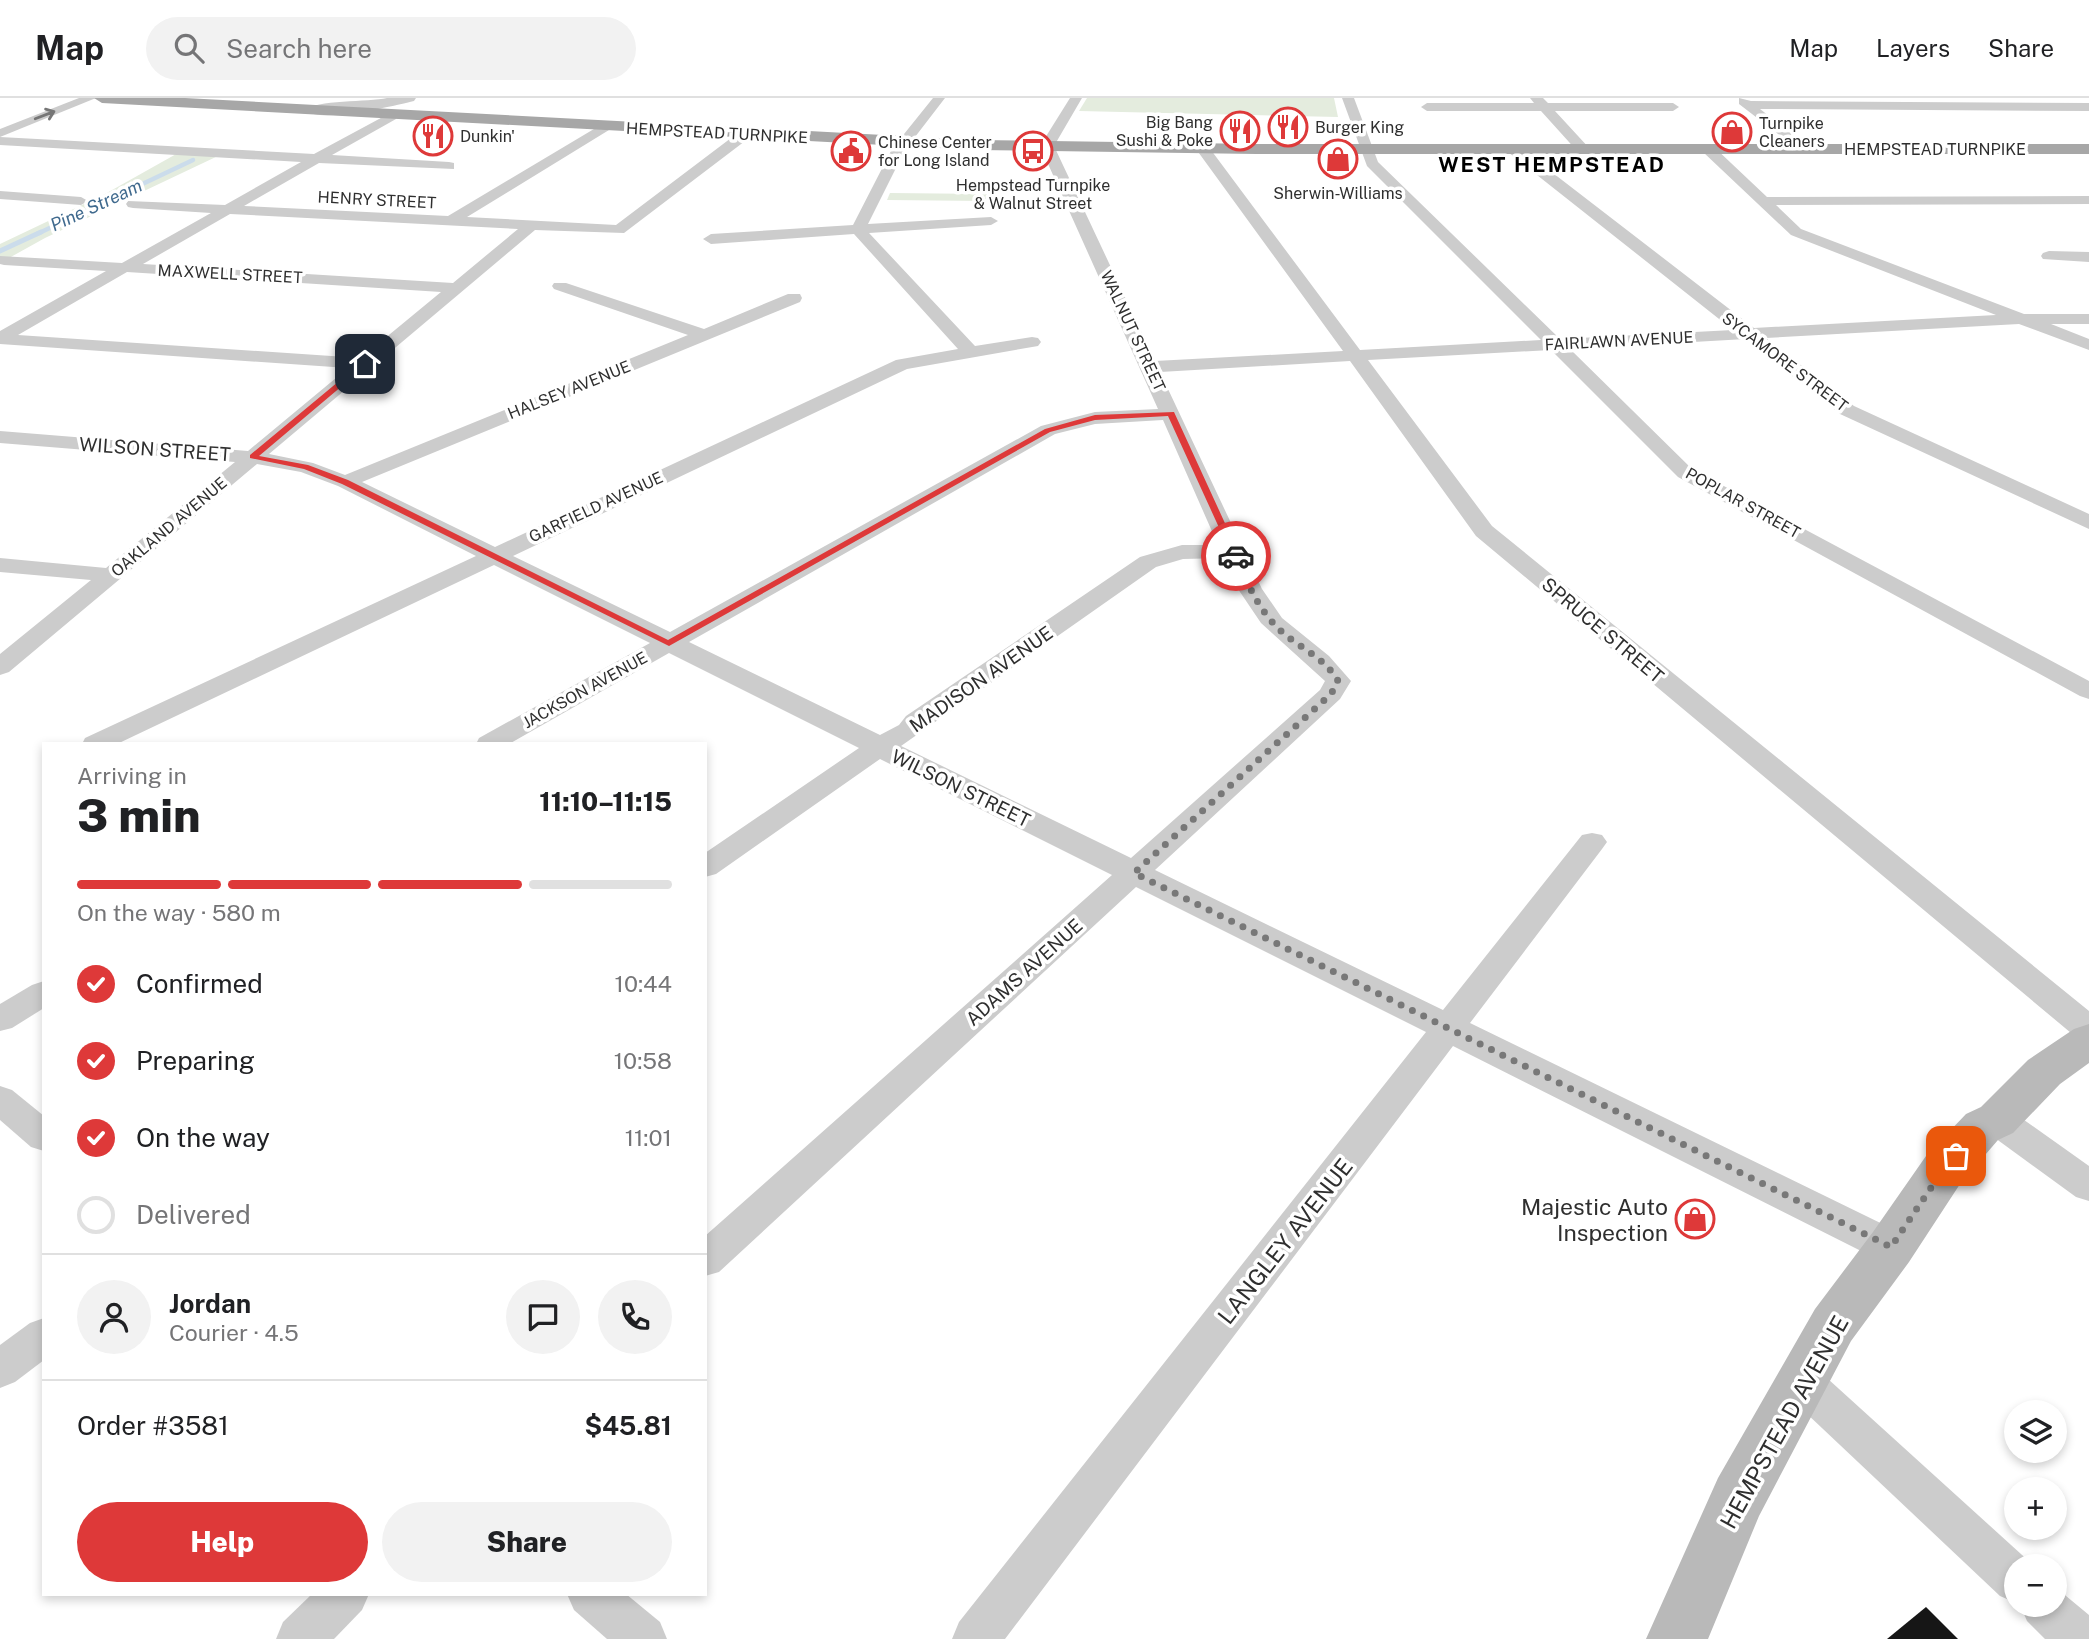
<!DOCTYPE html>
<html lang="en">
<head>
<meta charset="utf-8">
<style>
	:root { --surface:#fff; --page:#f2f2f2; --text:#202124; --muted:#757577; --line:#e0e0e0; --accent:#de3939 }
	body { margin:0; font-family:"Public Sans",sans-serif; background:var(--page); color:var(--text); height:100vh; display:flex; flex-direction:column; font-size:26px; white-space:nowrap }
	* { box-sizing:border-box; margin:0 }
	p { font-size:23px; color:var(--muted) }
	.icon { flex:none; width:38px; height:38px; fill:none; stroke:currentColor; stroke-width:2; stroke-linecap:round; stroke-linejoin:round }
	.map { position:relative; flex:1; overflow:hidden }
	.side { position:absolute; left:42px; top:644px; width:665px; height:854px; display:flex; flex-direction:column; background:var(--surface); border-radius:0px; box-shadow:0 4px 10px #0003 }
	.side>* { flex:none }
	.controls { position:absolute; left:2004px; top:1302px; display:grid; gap:14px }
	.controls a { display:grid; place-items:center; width:63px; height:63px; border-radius:50%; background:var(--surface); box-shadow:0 4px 10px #0003; font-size:35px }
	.pin { position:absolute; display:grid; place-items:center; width:60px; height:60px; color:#fff; margin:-30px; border-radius:14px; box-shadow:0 4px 10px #0006 }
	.courier { position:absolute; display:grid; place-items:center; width:70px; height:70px; margin:-35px; border:5px solid #de3939; border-radius:50%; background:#fff; color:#222; box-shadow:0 2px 9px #0007 }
	.headline em { font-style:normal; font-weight:800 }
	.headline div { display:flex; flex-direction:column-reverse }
	.headline { display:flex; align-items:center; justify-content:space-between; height:119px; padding:0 35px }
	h1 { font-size:46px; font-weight:800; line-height:52px }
	.bar { display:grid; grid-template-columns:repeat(4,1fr); gap:10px 7px; align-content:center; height:84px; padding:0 35px }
	.bar i { height:9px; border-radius:5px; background:var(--line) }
	.bar .on { background:var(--accent) }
	.bar p { grid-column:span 4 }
	.line { display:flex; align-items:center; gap:18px; padding:0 35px; border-top:2px solid var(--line) }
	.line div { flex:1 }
	.round { display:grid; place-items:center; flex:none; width:74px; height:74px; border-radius:37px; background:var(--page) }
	ol { padding:0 35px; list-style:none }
	li { display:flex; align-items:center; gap:21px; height:77px }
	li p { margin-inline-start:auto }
	li .icon { padding:7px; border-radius:50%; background:var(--accent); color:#fff; stroke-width:4 }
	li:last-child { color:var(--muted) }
	li i { width:38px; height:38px; border:4px solid var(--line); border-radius:50% }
	.cta { display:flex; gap:14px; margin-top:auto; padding:14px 35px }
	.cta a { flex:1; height:80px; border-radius:42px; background:var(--accent); color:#fff; font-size:28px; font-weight:800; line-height:80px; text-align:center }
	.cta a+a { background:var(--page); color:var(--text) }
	header { display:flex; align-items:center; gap:42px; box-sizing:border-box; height:98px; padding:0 35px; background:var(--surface); border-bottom:2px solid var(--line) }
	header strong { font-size:33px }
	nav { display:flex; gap:38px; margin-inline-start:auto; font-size:24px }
	.search { width:490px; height:63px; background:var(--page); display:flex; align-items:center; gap:18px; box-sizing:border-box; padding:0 24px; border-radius:38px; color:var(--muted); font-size:26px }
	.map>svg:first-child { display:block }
</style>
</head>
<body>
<header>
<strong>Map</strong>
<div class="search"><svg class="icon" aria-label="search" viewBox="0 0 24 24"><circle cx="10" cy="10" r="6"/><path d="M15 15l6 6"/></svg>Search here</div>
<nav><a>Map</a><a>Layers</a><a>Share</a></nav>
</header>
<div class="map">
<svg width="2089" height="1541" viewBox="0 0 2089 1541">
	<rect width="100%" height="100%" fill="#fff"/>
	<g fill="#e4ecde">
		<path d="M1087,0H1334L1338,19L1079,13Z"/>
		<path d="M178,55L220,57L45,140L0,165V146L105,96Z"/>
		<path d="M890,95L988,96L986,103L887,102Z"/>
	</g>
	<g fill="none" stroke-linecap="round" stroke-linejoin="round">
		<path stroke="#cbdceb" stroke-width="4.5" d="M37,136L193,62"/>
		<path stroke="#cbdceb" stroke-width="5" d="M0,153L41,134"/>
	</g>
	<path fill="#161616" d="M1926,1509L1958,1541H1887Z"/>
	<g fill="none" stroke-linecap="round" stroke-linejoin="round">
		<g fill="#ccc" fill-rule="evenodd">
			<path d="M79,0H96L0,39V31Z"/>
			<path d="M933,0H945L905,52L868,126L991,119L998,123L991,127L869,135L975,248L1032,239L1038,240L1041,244L1038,248L907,271L513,458L670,534L1041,328L1095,314L1158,311L1040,48L1070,0H1082L1054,48L1155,263L1343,253L1196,51L1203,47L1208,48L1360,252L1541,242L1367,68L1342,0H1354L1378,64L1560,241L1733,232L1508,54V48H1518L1754,230L1996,217L1791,137L1703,54V48H1713L1767,99L2089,98V106L1776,107L1801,131L2024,216H2089V226H2051L2089,241V252L2019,226L1766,240L1854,308L2089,416V431L1840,316L1746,241L1570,251L1692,371L2089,583V601L2080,598L1678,379L1551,252L1368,262L1492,428L2089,913V943L2077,940L1476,438L1350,263L1160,274L1262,491L1282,520L1329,558L1351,583L1340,601L1155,772L1443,912L1582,737L1592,735L1602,737L1607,744L1602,751L1470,925L1905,1137L1910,1149L1905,1161L1891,1165L1877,1161L1453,948L1005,1541H952L959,1524L1426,934L1136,789L719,1174L705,1178V1138L1112,777L880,661L716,776L705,779V755L859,650L669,555L509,646H476L479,640L650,545L494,467L117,646H82L85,640L476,458L338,388L301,374L257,366L9,574L0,577V556L91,482L0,474V460L106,470L235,364L0,345V333L248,353L348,270L0,246V233L106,173L4,167L0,166V158L122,165L211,115L133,110L128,109L126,106L128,103L225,107L301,64L0,47V39L314,56L392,14L398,18L396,21L332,57L449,64L454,65V71L319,65L244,108L448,118L604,25L610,29L609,32L467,119L616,127L739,34H749V40L624,135L535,132L269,356L313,365L345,377L688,237L554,191L552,188L554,185H566L704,231L788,196H800L802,200L800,204L362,384L495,449L896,262L958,251L854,136L711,146L703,141L711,136L853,127L892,51ZM230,116L518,131L453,185L143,166ZM127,174L441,194L361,260L18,237ZM1163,322L1218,447H1182L1140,459L906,618L899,627L880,637L689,544L1055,336L1095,326ZM1224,460L1238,491L1261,525L1325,583L1320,592L1131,760L901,648L1156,469L1183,461Z"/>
			<path d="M1530,0H1543L1548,5H1673L1679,9L1673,13H1555L1590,51L1583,55L1578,54L1541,13H1427L1421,9L1427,5H1534Z"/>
			<path d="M1739,0L1751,3L2089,5V13L1760,11L1808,48V54L1803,55L1739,6Z"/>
			<path d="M0,93L81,99L88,103L81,107L0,101Z"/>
			<path d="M2049,153L2089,154V164L2043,161L2041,158L2043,155Z"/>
			<path d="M44,883V910L12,930L0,933V906L32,887Z"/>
			<path d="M0,988L12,992L44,1018V1053L31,1049L0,1022Z"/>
			<path d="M1997,1008L2010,1012L2089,1068V1103L2076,1099L1984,1032L1979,1022L1984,1012Z"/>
			<path d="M44,1220V1262L15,1284L0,1290V1247L30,1225Z"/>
			<path d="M1802,1265L1817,1271L2032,1466L2033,1468H2016V1505L2000,1498L1787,1297L1781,1284L1787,1271Z"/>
			<path d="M2054,1488L2089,1517V1541H2045L2027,1523L2020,1507H2054Z"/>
			<path d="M312,1496H369L362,1512L334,1541H276L283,1524Z"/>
			<path d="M567,1496H626L660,1524L667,1541H607L574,1512Z"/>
		</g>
		<path fill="#ccc" fill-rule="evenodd" d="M387,0H416L414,3C393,8 319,26 305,12C315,2 369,4 387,0Z"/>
		<path fill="#b9b9b9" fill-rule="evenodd" d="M2089,926V965L2060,986L2013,1035L1998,1042L1960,1086L1909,1164L1851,1243L1759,1418L1708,1541H1646L1718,1380L1815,1211L1873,1134L1926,1058L1966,1016L1981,1009L2028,962L2074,931Z"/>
		<path fill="#a7a7a7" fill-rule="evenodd" d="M94,0H185L977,42L1256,46H2089V56H1256L977,52L102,5Z"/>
	</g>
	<defs><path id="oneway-shaft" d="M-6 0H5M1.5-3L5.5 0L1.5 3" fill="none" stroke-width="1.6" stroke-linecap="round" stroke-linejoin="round" transform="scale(1.75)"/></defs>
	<use stroke="#767676" href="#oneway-shaft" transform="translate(45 17) rotate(-21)"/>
	<path fill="#de3939" d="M362,264L368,266L259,358L308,367L348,382L668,542L1045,331L1095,317L1174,314L1240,458L1236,461L1232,458L1168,318L1095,322L1050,334L669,548L342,386L304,371L250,360V357Z"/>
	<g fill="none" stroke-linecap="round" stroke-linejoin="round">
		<path stroke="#787878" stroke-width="7" stroke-dasharray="0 12.6" d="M1236,458C1247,485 1259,513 1281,533C1300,550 1325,560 1338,583L1331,596L1134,775L1891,1149L1943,1072L1956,1058"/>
	</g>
	<defs>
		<symbol id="restaurant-ring" viewBox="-11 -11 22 22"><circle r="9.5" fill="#fff" stroke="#de3939" stroke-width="1.5"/><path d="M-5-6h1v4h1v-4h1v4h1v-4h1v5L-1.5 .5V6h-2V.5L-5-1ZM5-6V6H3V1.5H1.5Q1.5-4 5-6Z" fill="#de3939"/></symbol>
		<symbol id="shop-ring" viewBox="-11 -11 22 22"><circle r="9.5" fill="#fff" stroke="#de3939" stroke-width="1.5"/><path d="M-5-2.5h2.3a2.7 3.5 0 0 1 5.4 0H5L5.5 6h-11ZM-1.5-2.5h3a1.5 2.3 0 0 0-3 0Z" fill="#de3939"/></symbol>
		<symbol id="civic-ring" viewBox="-11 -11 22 22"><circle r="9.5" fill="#fff" stroke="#de3939" stroke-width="1.5"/><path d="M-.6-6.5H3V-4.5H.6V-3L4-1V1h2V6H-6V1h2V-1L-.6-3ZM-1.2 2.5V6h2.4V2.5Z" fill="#de3939"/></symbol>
		<symbol id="bus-ring" viewBox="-11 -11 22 22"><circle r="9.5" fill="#fff" stroke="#de3939" stroke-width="1.5"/><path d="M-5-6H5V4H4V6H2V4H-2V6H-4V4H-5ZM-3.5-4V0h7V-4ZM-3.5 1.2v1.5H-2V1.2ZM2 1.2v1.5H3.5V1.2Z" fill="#de3939"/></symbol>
	</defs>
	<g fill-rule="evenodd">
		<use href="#restaurant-ring" x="1266" y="7" width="44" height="44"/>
		<use href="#restaurant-ring" x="1218" y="11" width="44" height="44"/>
		<use href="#shop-ring" x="1710" y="12" width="44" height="44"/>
		<use href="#restaurant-ring" x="411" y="16" width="44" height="44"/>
		<use href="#civic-ring" x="829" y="31" width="44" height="44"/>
		<use href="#bus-ring" x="1011" y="31" width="44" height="44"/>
		<use href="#shop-ring" x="1316" y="39" width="44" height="44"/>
		<use href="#shop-ring" x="1673" y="1099" width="44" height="44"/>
	</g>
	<g text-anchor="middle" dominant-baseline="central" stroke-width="7" stroke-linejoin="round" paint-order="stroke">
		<g font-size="16" fill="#2f2f2f" stroke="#fff" text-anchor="start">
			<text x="1213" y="24" text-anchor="end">Big Bang<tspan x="1213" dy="18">Sushi &amp; Poke</tspan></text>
			<text x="1759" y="25">Turnpike<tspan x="1759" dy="18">Cleaners</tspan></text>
			<text x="1315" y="29">Burger King</text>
			<text x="460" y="38">Dunkin'</text>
			<text x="878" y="44">Chinese Center<tspan x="878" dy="18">for Long Island</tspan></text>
			<text x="1033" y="87" text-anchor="middle">Hempstead Turnpike<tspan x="1033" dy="18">&amp; Walnut Street</tspan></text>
			<text x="1338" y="95" text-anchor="middle">Sherwin-Williams</text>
		</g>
		<g font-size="16" fill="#2f2f2f" stroke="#fff">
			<text transform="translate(717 35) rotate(3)">HEMPSTEAD TURNPIKE</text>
			<text x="1935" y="51">HEMPSTEAD TURNPIKE</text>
			<text transform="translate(377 102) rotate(3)">HENRY STREET</text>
			<text transform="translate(230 176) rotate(3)">MAXWELL STREET</text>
			<text transform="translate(1133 233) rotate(65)">WALNUT STREET</text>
			<text transform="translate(1619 243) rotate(-3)">FAIRLAWN AVENUE</text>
			<text transform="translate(1785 264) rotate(37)">SYCAMORE STREET</text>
			<text transform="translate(569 292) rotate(-22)">HALSEY AVENUE</text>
			<text transform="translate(1743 405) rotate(29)">POPLAR STREET</text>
			<text transform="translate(596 409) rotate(-25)">GARFIELD AVENUE</text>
			<text transform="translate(169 429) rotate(-40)">OAKLAND AVENUE</text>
			<text transform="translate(585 592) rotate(-29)">JACKSON AVENUE</text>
		</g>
		<g font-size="18" font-style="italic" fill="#406a8e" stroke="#fff">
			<text transform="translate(96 107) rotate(-25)">Pine Stream</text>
		</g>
		<g font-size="19" fill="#2f2f2f" stroke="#fff">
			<text transform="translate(155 351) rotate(4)">WILSON STREET</text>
			<text transform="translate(1603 532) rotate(40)">SPRUCE STREET</text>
			<text transform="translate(981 581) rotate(-35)">MADISON AVENUE</text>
			<text transform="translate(961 690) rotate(26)">WILSON STREET</text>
			<text transform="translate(1024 874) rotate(-42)">ADAMS AVENUE</text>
		</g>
		<g font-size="21" font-weight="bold" letter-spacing="2" fill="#000" stroke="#fff">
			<text x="1552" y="66">WEST HEMPSTEAD</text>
		</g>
		<g font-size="23" fill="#2f2f2f" stroke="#fff" text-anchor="end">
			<text x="1668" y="1108">Majestic Auto<tspan x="1668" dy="26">Inspection</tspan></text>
		</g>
		<g font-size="23" fill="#2f2f2f" stroke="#fff">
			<text transform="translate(1285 1143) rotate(-52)">LANGLEY AVENUE</text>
			<text transform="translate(1784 1324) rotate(-61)">HEMPSTEAD AVENUE</text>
		</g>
	</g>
</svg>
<div class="controls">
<a><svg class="icon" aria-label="layers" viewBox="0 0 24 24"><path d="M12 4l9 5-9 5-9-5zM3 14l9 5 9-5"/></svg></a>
<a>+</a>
<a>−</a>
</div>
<div class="pin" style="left:1956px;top:1058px;background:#ea580c"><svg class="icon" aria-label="bag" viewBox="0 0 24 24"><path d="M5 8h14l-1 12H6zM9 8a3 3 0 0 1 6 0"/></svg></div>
<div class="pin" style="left:365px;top:266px;background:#1f2937"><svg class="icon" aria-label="home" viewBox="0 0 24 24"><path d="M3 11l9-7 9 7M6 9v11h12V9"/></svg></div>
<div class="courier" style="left:1236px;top:458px"><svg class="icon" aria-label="car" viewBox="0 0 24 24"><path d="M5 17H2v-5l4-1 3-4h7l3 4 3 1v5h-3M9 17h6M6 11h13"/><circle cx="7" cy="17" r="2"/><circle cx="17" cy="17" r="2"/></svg></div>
<section class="side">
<div class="headline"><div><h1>3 min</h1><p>Arriving in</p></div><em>11:10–11:15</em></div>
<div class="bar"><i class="on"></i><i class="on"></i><i class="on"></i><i></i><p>On the way · 580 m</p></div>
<ol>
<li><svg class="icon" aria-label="check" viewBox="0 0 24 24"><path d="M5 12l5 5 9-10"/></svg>Confirmed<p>10:44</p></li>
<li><svg class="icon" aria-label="check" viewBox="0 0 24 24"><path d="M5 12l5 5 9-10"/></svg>Preparing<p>10:58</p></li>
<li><svg class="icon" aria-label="check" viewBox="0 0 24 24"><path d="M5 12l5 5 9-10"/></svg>On the way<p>11:01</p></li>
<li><i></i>Delivered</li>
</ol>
<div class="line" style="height:126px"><a class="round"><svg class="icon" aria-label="person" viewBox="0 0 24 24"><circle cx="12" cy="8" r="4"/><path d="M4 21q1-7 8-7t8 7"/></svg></a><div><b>Jordan</b><p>Courier · 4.5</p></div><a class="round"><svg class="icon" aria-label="chat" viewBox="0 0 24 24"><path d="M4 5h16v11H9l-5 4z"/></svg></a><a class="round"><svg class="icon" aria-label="phone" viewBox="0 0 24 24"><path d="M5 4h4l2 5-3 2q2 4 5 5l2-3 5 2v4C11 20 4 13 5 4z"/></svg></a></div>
<div class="line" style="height:91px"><div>Order #3581</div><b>$45.81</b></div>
<div class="cta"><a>Help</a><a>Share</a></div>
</section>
</div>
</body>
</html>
